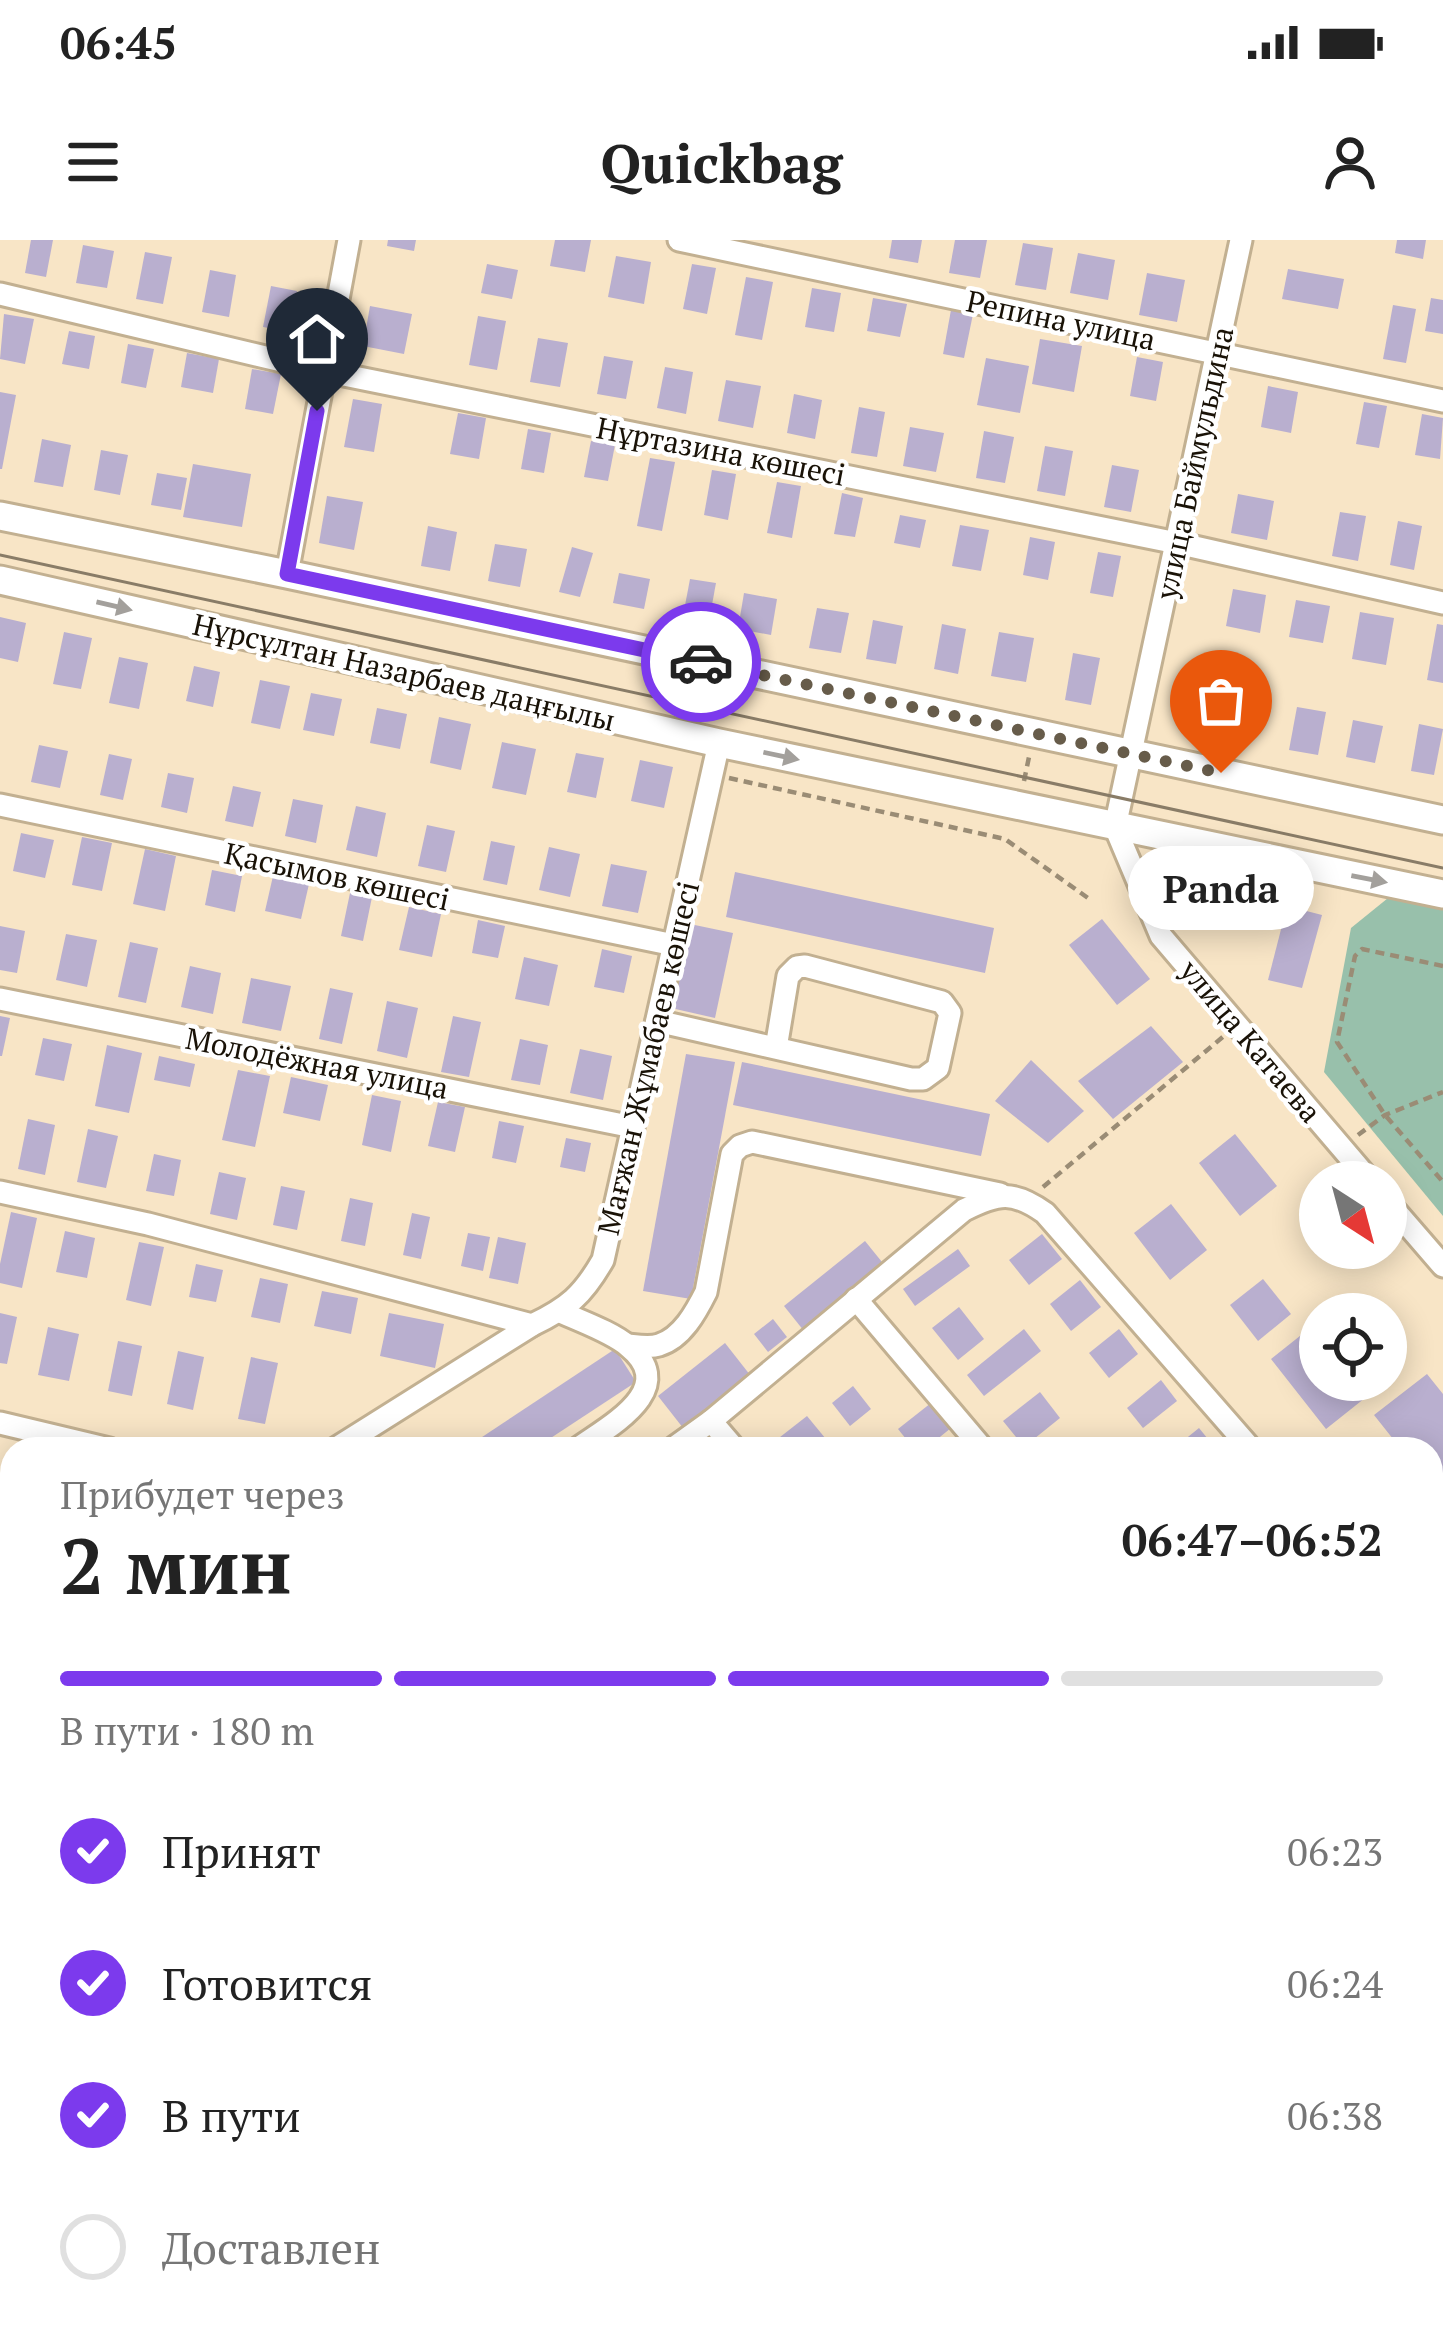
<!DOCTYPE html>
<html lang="ru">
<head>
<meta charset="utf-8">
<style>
	:root { --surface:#fff; --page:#f2f2f2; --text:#222; --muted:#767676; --line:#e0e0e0; --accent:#7c3aed }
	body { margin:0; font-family:"PT Serif",serif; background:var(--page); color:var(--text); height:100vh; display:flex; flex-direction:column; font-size:45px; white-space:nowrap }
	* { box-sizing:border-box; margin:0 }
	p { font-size:39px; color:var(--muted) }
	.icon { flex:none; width:66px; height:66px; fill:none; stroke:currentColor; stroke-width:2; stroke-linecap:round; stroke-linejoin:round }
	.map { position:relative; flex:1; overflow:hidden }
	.drawer { position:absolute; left:0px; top:1197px; width:1443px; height:903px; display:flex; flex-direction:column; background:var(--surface); border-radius:36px 36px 0 0; box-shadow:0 6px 30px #0003 }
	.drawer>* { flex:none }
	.needle { width:78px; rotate:144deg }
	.tools { position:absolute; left:1299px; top:921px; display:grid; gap:24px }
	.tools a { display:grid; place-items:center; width:108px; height:108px; border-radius:50%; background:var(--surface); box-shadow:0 6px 30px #0003; font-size:60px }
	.pin { position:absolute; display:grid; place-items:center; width:102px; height:102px; color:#fff; margin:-123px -51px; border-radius:50% 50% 50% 0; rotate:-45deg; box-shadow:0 0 12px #0007 }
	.pin .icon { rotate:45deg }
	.courier { position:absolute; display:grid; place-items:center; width:120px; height:120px; margin:-60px; border:9px solid #7c3aed; border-radius:50%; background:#fff; color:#222; box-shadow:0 3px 15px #0007 }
	.bubble { position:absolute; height:84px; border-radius:42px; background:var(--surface); box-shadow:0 6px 30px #0003; font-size:39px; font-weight:800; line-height:84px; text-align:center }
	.head em { font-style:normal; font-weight:800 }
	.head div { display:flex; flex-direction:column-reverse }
	.head { display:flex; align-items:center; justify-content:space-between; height:204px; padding:0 60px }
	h1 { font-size:78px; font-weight:800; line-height:90px }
	.bar { display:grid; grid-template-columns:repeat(4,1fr); gap:18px 12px; align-content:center; height:144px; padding:0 60px }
	.bar i { height:15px; border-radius:9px; background:var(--line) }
	.bar .active { background:var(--accent) }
	.bar p { grid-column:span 4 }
	ol { padding:0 60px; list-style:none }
	li { display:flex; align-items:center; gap:36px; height:132px }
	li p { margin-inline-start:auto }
	li .icon { padding:12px; border-radius:50%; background:var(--accent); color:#fff; stroke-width:4 }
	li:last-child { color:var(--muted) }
	li i { width:66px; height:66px; border:6px solid var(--line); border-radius:50% }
	.status { display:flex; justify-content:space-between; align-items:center; height:84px; padding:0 60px; background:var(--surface); direction:ltr }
	.status svg { height:33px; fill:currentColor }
	header { display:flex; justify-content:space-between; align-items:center; height:156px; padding:0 60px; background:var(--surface); font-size:54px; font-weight:800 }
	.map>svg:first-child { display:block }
</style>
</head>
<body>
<div class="status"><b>06:45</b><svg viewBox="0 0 49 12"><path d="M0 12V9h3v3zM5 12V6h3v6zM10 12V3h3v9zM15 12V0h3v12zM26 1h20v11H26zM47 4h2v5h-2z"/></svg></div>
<header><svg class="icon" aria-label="menu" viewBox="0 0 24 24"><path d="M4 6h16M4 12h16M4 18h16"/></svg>Quickbag<svg class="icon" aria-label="person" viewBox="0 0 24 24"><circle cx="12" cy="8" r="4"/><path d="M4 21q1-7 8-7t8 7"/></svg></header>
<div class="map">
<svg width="1443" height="2099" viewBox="0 0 1443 2099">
	<rect width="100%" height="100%" fill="#f8e5c6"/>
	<path fill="#98c0ab" d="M1393,654L1443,666V976L1324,832L1351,688Z"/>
	<g fill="#b9afcf">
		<path d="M31,0H53L46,37L25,33Z"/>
		<path d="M388,0H416L414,11L387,6Z"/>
		<path d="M555,0H591L585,32L550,26Z"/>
		<path d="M892,0H922L918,23L889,18Z"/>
		<path d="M955,0H987L980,38L949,33Z"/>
		<path d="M1397,0H1426L1423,19L1395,13Z"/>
		<path d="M1023,3L1053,8L1046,50L1015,45Z"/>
		<path d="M83,5L114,11L107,48L76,43Z"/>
		<path d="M145,12L172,17L163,64L136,59Z"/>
		<path d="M1078,13L1115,20L1108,60L1070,53Z"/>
		<path d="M616,16L651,22L644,64L608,57Z"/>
		<path d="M487,24L518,30L512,59L481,53Z"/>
		<path d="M692,24L716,28L707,74L683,69Z"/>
		<path d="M1288,29L1344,39L1338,69L1282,59Z"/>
		<path d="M210,30L236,35L229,77L202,72Z"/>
		<path d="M1147,33L1185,40L1177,82L1139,75Z"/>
		<path d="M746,37L773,42L762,100L735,95Z"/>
		<path d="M271,46L297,51L290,92L263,87Z"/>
		<path d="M812,48L841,53L834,92L805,87Z"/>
		<path d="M873,58L907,64L900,97L867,91Z"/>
		<path d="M1431,58L1443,60V94L1425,91Z"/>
		<path d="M1393,65L1416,69L1406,123L1383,119Z"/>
		<path d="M370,66L412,74L404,114L363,106Z"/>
		<path d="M951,70L973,74L964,118L943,114Z"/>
		<path d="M4,74L34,79L25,124L0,119Z"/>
		<path d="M478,76L506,81L497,130L469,125Z"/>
		<path d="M69,91L95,96L89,129L62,124Z"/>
		<path d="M538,98L568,103L560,147L530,142Z"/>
		<path d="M1040,99L1082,106L1074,152L1032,144Z"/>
		<path d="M128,104L154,109L146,148L121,143Z"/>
		<path d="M187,113L219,119L213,153L181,147Z"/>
		<path d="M604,116L633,121L626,159L597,154Z"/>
		<path d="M1137,117L1163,122L1156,161L1130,156Z"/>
		<path d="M986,118L1029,126L1020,173L977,165Z"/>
		<path d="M665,127L693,132L686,174L657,168Z"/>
		<path d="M252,129L281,134L273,174L245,169Z"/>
		<path d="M726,140L761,146L753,188L718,181Z"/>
		<path d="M1268,146L1298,152L1291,193L1261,187Z"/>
		<path d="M0,152L16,155L2,229H0Z"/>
		<path d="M794,154L822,160L815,199L787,193Z"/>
		<path d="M353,159L382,164L374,212L344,207Z"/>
		<path d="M1364,162L1387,166L1379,208L1356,204Z"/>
		<path d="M859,167L885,172L877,217L851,213Z"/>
		<path d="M458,173L486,178L479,219L450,214Z"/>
		<path d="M1422,174L1443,178L1440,219L1415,215Z"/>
		<path d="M910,187L944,193L936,232L903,226Z"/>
		<path d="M528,189L551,193L544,233L521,229Z"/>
		<path d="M984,191L1014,197L1005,243L976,238Z"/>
		<path d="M42,199L71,205L63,247L34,242Z"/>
		<path d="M591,201L615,205L608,241L584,237Z"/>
		<path d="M1045,206L1073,211L1065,256L1037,251Z"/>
		<path d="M101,210L128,215L120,255L94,250Z"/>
		<path d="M650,218L675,222L662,291L637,286Z"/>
		<path d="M193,224L251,234L242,287L183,277Z"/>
		<path d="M1112,225L1139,230L1131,272L1104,267Z"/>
		<path d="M712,230L736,234L728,280L704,275Z"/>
		<path d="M157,233L187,238L181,270L151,265Z"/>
		<path d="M777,242L801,246L792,298L767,293Z"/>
		<path d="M842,253L863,258L855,297L834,294Z"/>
		<path d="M1238,254L1274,261L1267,300L1231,293Z"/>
		<path d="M327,256L363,262L354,310L319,303Z"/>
		<path d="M1340,272L1366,276L1358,321L1332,316Z"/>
		<path d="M900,275L926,280L920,308L894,303Z"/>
		<path d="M1398,281L1422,286L1414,330L1390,325Z"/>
		<path d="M960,285L989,290L981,331L952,326Z"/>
		<path d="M428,286L457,292L450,331L421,326Z"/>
		<path d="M1030,297L1055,302L1048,340L1023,335Z"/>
		<path d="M495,304L527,309L520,347L488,341Z"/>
		<path d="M572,307L593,313L580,357L559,352Z"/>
		<path d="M1098,312L1121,316L1113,357L1090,353Z"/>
		<path d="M619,333L650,339L644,369L613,363Z"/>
		<path d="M690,339L716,343L709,381L683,376Z"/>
		<path d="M1233,349L1266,355L1260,393L1226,386Z"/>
		<path d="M744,353L777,359L771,395L738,389Z"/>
		<path d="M1296,360L1330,366L1323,403L1289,397Z"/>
		<path d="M817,368L849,373L841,413L809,408Z"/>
		<path d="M1360,372L1394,378L1386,425L1352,419Z"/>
		<path d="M0,377L26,383L18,422L0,418Z"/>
		<path d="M873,380L903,386L896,424L866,419Z"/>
		<path d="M942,384L966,389L958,434L934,429Z"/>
		<path d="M1437,384L1443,385V443L1427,440Z"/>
		<path d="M64,392L92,398L81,449L53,444Z"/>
		<path d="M999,392L1034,398L1026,442L991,436Z"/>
		<path d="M1073,413L1100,418L1091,465L1065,460Z"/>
		<path d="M119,417L148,423L139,469L109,463Z"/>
		<path d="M1223,423L1257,432L1247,470L1213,460Z"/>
		<path d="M194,426L220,432L213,467L186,461Z"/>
		<path d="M260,440L290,446L280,489L251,483Z"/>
		<path d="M311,453L342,459L334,496L303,490Z"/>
		<path d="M1190,457L1217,464L1209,498L1181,491Z"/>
		<path d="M1297,467L1326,472L1318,515L1289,510Z"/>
		<path d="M377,468L407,474L400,509L370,503Z"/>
		<path d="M439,477L471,484L461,530L430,523Z"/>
		<path d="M1353,480L1383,486L1375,523L1346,517Z"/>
		<path d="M1419,484L1443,489L1434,535L1411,531Z"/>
		<path d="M502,502L536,509L526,555L492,548Z"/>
		<path d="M39,505L68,511L60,548L31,542Z"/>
		<path d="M576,513L604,518L596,558L567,552Z"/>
		<path d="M109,514L132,519L123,560L100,555Z"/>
		<path d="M640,520L673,527L664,568L631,561Z"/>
		<path d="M168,533L194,538L187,573L161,567Z"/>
		<path d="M233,546L261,552L253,587L225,581Z"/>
		<path d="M293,559L323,565L316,603L285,596Z"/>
		<path d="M356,566L386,573L377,617L346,610Z"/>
		<path d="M427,585L455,591L446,632L418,626Z"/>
		<path d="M21,593L54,600L45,638L13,631Z"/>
		<path d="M82,597L112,603L102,651L72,645Z"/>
		<path d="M491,601L515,606L507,645L483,640Z"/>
		<path d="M549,607L580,614L570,657L539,650Z"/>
		<path d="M145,609L176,616L165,671L133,664Z"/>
		<path d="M611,624L647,631L638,673L602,666Z"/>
		<path d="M212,630L242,636L235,672L205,665Z"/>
		<path d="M735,632L994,688L985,733L726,677Z"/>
		<path d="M273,636L309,644L301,679L265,671Z"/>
		<path d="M350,653L372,657L363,701L341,696Z"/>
		<path d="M1287,666L1322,675L1302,748L1268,740Z"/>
		<path d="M409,667L441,674L432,717L399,710Z"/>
		<path d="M1102,679L1150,739L1117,765L1069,705Z"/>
		<path d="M478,680L505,686L498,718L472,713Z"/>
		<path d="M690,684L733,693L715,778L671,768Z"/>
		<path d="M0,686L25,691L17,733L0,730Z"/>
		<path d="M66,694L97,700L87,747L56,740Z"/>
		<path d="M130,702L158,708L146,763L118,757Z"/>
		<path d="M602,709L632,716L624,753L594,747Z"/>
		<path d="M524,717L558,725L549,766L515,759Z"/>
		<path d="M190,726L221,733L213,774L181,767Z"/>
		<path d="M251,738L291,746L281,791L242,783Z"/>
		<path d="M330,748L353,753L342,804L319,799Z"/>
		<path d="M387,761L418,768L407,818L377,811Z"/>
		<path d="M0,776L10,778L2,816H0Z"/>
		<path d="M453,776L481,782L469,837L441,832Z"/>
		<path d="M1151,786L1183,822L1113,879L1078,841Z"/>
		<path d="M43,798L72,804L64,841L35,835Z"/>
		<path d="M520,799L548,805L540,845L511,840Z"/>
		<path d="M107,805L142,813L129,873L95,866Z"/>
		<path d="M580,809L612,816L603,860L570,853Z"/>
		<path d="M686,814L735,822L691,1059L643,1051Z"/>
		<path d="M159,816L195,824L190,847L154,840Z"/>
		<path d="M1031,820L1084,871L1048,903L995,861Z"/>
		<path d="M742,822L990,874L981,916L733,865Z"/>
		<path d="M238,830L270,836L255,907L222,900Z"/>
		<path d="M291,837L328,845L320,881L283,873Z"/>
		<path d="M372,855L401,861L391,912L362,905Z"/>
		<path d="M438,862L465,867L455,912L428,906Z"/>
		<path d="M28,879L55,885L45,935L18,929Z"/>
		<path d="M499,881L524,886L516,923L492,918Z"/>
		<path d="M88,889L118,896L106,948L77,942Z"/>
		<path d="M1235,894L1277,946L1240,976L1199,923Z"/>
		<path d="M566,898L591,903L585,932L560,927Z"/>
		<path d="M154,914L181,920L174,956L146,951Z"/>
		<path d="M219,932L246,938L237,980L210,974Z"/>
		<path d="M281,946L305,951L297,990L273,985Z"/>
		<path d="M350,958L373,963L365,1006L341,1001Z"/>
		<path d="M1171,964L1207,1010L1170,1040L1134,993Z"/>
		<path d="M11,972L37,978L22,1048L0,1043V1024Z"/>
		<path d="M412,973L430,977L421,1019L403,1015Z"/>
		<path d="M65,991L95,998L87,1038L56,1032Z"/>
		<path d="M468,993L490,997L483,1031L461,1026Z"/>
		<path d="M1042,994L1062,1019L1029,1045L1009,1020Z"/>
		<path d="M498,997L526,1003L518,1044L489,1038Z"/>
		<path d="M865,1001L886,1027L804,1091L784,1066Z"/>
		<path d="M139,1002L164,1007L151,1066L126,1060Z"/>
		<path d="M958,1009L970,1026L915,1066L903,1049Z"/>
		<path d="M196,1024L223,1030L216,1062L189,1057Z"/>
		<path d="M260,1038L288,1044L280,1083L251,1077Z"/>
		<path d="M1263,1039L1291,1074L1258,1101L1230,1065Z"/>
		<path d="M1080,1040L1101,1067L1071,1091L1050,1064Z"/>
		<path d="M322,1051L358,1058L351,1094L314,1086Z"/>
		<path d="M959,1067L984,1099L958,1120L932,1088Z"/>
		<path d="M0,1073L17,1077L7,1124L0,1123Z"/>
		<path d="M389,1073L444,1084L435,1128L380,1116Z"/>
		<path d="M773,1079L787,1097L768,1112L754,1094Z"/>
		<path d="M1315,1084L1320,1091V1140H1359L1370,1154L1326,1189L1271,1119Z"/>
		<path d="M48,1087L79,1094L69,1141L38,1135Z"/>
		<path d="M1024,1089L1041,1111L984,1156L967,1135Z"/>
		<path d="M1119,1089L1138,1114L1109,1138L1089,1113Z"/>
		<path d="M118,1101L142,1106L132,1156L108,1151Z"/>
		<path d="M725,1103L754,1140L687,1193L658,1156Z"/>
		<path d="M615,1109L636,1142L534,1209H464Z"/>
		<path d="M178,1111L204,1117L193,1170L167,1164Z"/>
		<path d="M251,1117L278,1123L265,1184L238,1179Z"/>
		<path d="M1427,1134L1443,1154V1237L1431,1247V1209H1401L1374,1175Z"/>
		<path d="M1161,1140L1177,1161L1143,1188L1127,1168Z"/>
		<path d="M853,1146L871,1169L850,1186L832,1163Z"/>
		<path d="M1040,1152L1060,1178L1024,1207L1003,1181Z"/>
		<path d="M931,1163L951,1188L925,1209H914L898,1189Z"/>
		<path d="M807,1176L830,1204L825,1209H782L775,1201Z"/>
		<path d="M1199,1188L1216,1209H1173Z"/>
		<path d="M1443,1623V1660L1431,1645V1633Z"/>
		<path d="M12,1666V1718L0,1703V1675Z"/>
		<path d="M12,1768V1846L0,1830V1778Z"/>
		<path d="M4,1945L12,1955V1973L0,1982V1948Z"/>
		<path d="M1443,1966V2003L1431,1988V1976Z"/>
		<path d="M1438,2067L1443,2074V2088L1429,2099H1421L1412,2088H1431V2073Z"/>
		<path d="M208,2088H240L245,2095L240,2099H194Z"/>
		<path d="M567,2088H628L614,2099H554Z"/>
		<path d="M727,2088H752L761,2099H720L717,2096Z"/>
		<path d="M828,2088H870L857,2099H829L823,2092Z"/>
		<path d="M1298,2088H1321L1330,2099H1284Z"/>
	</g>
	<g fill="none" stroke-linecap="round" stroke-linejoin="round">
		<defs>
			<g id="minor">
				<path d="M679,0L1443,161"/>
				<path d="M1241,0L1115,587L1161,696L1371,942"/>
				<path d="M0,54L324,131L1177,303L1443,363"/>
				<path d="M287,334L349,0"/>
				<path d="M0,565L674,705"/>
				<path d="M0,759L633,887"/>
				<path d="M657,781L911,839H923L938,828L950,773L942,762L805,726L797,727L788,736L776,808"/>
				<path d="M0,952L148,984L532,1085"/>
				<path d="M1386,960L1443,1026"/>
				<path d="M856,1059L983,1209"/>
				<path d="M561,1072C580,1081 612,1092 628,1106C681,1149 609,1186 577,1209"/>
				<path d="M628,1105C638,1106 650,1108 659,1105C682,1098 696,1072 706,1052L732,914L740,906L752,902L1000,954"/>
				<path d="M711,1181L735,1209"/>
				<path d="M0,1183L109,1209"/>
				<path d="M335,1209L532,1085C568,1068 583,1055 603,1020L719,503"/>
				<path d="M672,1209L711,1181L964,970C998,953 1013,950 1045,973L1251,1209"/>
				<path d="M1431,1312L1443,1302"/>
				<path d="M0,1397L12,1400"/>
				<path d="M1431,1421L1443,1436"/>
				<path d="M0,1475L12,1466"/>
				<path d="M0,1621L12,1635"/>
				<path d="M1431,1744L1443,1759"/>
				<path d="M0,1912L12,1925"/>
				<path d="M1431,2026L1443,2040"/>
				<path d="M155,2088L165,2099"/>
				<path d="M397,2088L406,2099"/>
				<path d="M679,2088L688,2099"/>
				<path d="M950,2088L960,2099"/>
				<path d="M1237,2088L1247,2099"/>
				<path d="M484,2099L497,2088"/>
			</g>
			<g id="major">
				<path d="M0,276L287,334L1443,580"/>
				<path d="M0,340L719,503L1443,654"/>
			</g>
		</defs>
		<use href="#minor" stroke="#c2b091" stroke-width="27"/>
		<use href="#major" stroke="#c2b091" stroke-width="33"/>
		<g stroke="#9a8c75" stroke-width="4.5" stroke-dasharray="9 6" stroke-linecap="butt">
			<path d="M729,538L1005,599L1088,658"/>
			<path d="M1024,541L1029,517"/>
			<path d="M1443,726L1362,709L1355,716L1337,802L1385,875L1443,942"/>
			<path d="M1358,895L1385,875L1443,852"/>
			<path d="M1043,947L1224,796"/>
		</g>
		<use href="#minor" stroke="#fff" stroke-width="21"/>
		<use href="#major" stroke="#fff" stroke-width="27"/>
		<path stroke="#897c67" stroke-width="3" d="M0,315L1443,628"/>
	</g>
	<defs><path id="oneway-solid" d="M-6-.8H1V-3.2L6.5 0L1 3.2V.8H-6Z" transform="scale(3)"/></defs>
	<g fill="#a3a09c">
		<use href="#oneway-solid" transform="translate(114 366) rotate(13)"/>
		<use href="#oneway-solid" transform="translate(781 516) rotate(12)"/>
		<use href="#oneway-solid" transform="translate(1369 639) rotate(11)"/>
	</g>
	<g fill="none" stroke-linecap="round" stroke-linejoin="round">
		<path stroke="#675c4a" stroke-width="12" stroke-dasharray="0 21.6" d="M701,422L1221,533"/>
		<path stroke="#7c3aed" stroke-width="15" d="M317,171L287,334L701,422"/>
	</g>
	<g text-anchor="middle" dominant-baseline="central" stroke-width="9" stroke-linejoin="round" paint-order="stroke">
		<g font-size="30" fill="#191207" stroke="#fff">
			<text transform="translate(1061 80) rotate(12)">Репина улица</text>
			<text transform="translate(721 211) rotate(11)">Нұртазина көшесі</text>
			<text transform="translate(1194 223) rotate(-78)">улица Баймульдина</text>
			<text transform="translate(404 432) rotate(13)">Нұрсұлтан Назарбаев даңғылы</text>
			<text transform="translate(337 636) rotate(12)">Қасымов көшесі</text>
			<text transform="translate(1251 801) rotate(50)">улица Катаева</text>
			<text transform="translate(648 818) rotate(-77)">Мағжан Жұмабаев көшесі</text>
			<text transform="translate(317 823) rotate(11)">Молодёжная улица</text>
		</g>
	</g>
</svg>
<div class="tools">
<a><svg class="needle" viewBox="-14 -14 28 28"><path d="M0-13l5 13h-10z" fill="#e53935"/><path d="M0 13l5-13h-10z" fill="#767676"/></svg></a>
<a><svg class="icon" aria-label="locate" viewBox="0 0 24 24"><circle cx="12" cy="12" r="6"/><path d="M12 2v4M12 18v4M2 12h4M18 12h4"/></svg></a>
</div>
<div class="pin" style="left:1221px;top:533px;background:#ea580c"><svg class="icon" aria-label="bag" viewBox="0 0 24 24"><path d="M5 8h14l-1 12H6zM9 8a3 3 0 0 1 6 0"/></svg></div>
<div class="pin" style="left:317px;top:171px;background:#1f2937"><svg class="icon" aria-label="home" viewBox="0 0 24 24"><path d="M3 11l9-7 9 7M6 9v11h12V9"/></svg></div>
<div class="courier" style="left:701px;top:422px"><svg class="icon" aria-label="car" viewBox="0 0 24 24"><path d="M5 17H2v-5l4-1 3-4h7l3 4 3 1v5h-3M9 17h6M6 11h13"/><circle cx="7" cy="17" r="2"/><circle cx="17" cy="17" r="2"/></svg></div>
<div class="bubble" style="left:1128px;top:606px;width:186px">Panda</div>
<section class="drawer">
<div class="head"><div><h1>2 мин</h1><p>Прибудет через</p></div><em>06:47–06:52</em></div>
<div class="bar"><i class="active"></i><i class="active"></i><i class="active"></i><i></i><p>В пути · 180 m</p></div>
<ol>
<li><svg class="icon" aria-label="check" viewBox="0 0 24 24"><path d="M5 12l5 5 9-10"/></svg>Принят<p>06:23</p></li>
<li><svg class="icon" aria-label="check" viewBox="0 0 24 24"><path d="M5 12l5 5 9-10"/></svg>Готовится<p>06:24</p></li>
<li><svg class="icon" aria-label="check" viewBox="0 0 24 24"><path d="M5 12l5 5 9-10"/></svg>В пути<p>06:38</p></li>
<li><i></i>Доставлен</li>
</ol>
</section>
</div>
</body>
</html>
